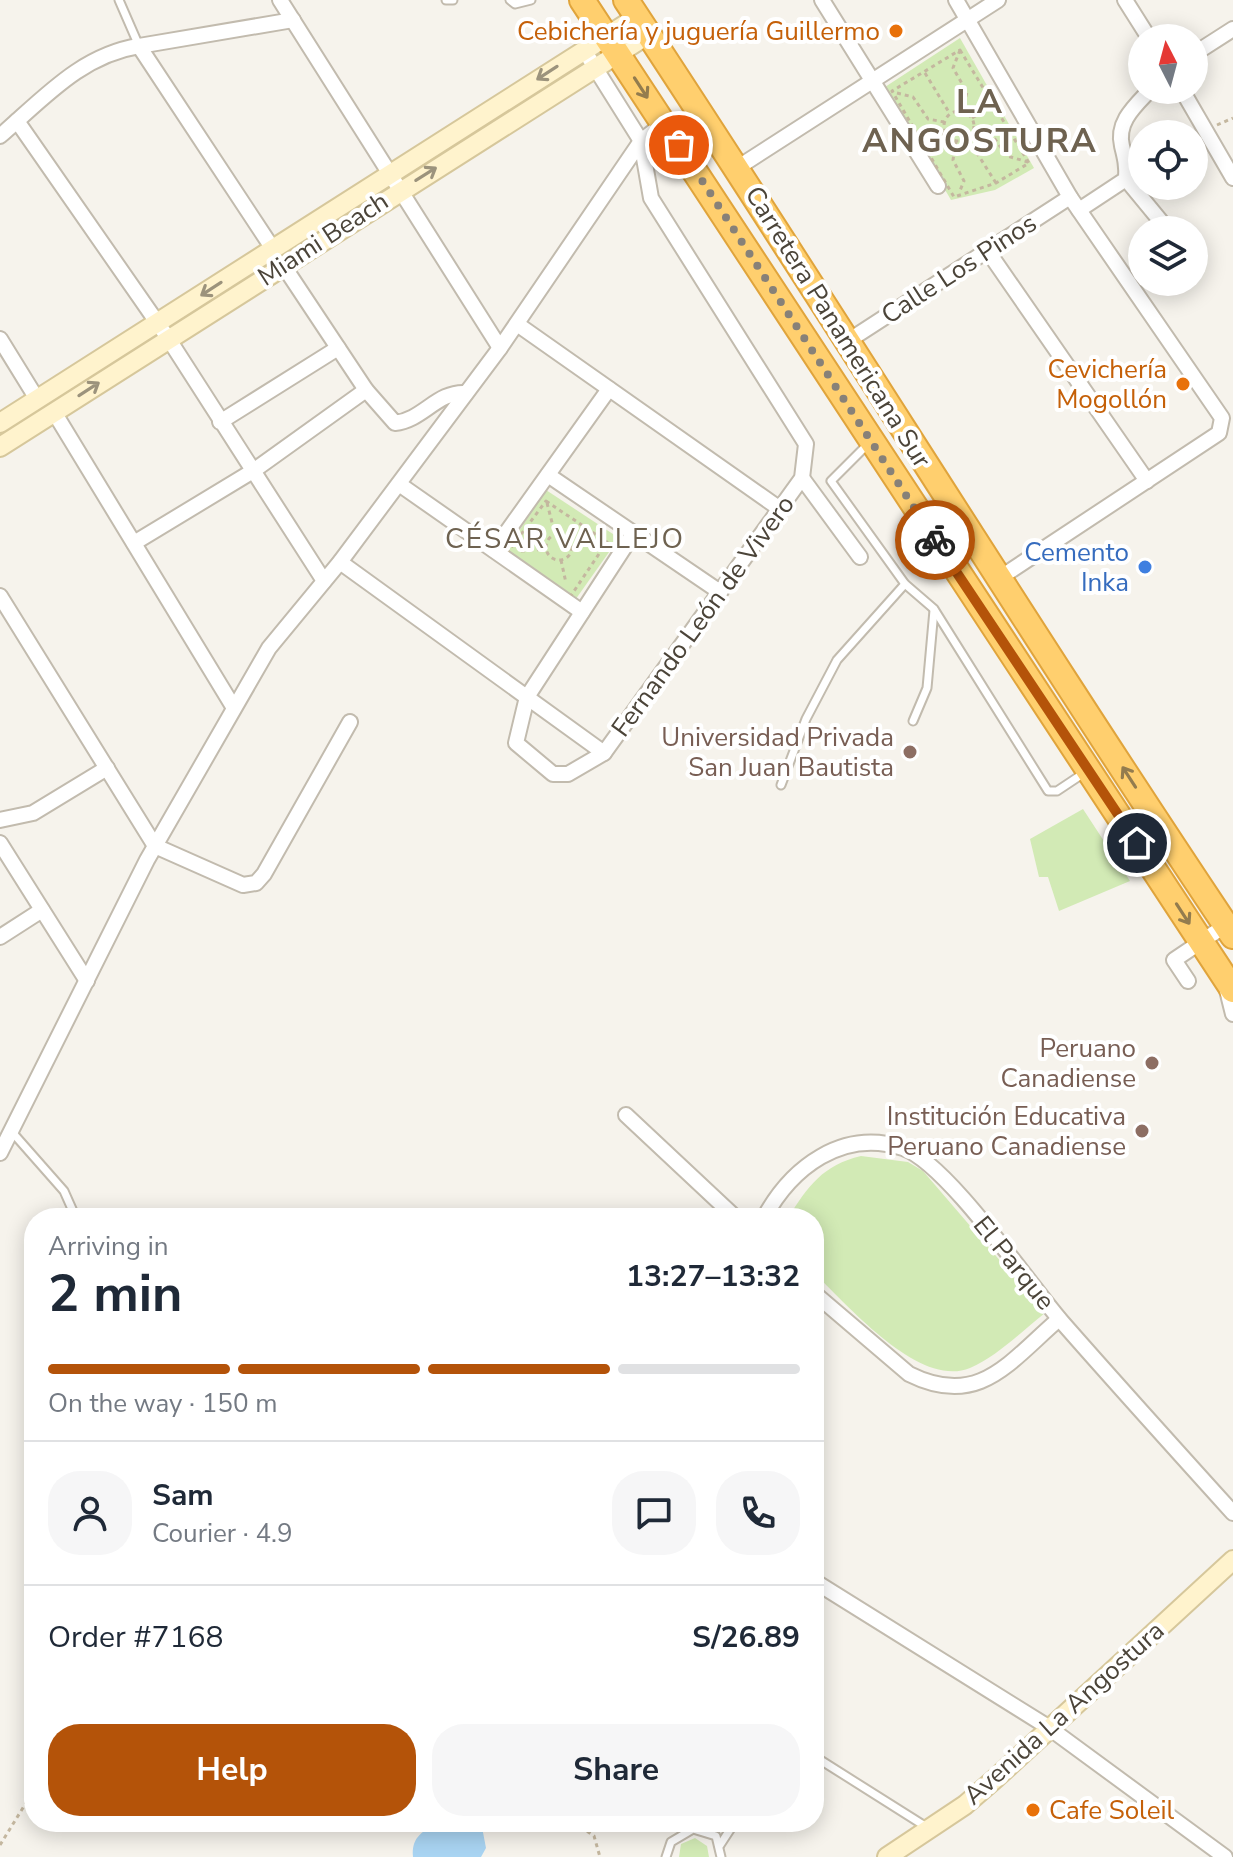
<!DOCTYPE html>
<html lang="en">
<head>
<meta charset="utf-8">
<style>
	:root { --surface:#fff; --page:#f6f6f7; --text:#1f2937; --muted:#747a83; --line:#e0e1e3; --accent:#b45309 }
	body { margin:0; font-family:"Nunito Sans",sans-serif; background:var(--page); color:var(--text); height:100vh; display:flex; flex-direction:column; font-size:30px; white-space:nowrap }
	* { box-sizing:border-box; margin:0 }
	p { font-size:26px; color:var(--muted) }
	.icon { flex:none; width:44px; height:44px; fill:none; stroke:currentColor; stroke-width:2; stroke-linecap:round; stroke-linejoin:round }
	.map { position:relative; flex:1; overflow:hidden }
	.details { position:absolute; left:24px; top:1208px; width:800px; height:624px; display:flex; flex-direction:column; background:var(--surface); border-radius:32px; box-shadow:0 4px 20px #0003 }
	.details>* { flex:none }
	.needle { width:52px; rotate:354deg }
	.tools { position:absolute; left:1128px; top:24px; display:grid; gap:16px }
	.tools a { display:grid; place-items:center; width:80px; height:80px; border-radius:50%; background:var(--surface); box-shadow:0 4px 20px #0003; font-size:40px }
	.pin { position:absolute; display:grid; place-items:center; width:68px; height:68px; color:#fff; margin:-34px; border:4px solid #fff; border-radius:50%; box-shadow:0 2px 8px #0007 }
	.courier { position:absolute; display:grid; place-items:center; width:80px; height:80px; margin:-40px; border:6px solid #b45309; border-radius:50%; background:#fff; color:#222; box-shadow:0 2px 10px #0007 }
	.summary em { font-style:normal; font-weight:700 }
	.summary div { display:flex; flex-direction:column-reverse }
	.summary { display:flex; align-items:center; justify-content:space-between; height:136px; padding:0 24px }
	h1 { font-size:52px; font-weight:700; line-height:60px }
	.bar { display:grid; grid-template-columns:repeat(4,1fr); gap:12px 8px; align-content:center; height:96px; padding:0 24px }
	.bar i { height:10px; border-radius:6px; background:var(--line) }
	.bar .selected { background:var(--accent) }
	.bar p { grid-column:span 4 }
	.line { display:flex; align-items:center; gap:20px; padding:0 24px; border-top:2px solid var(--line) }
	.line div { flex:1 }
	.round { display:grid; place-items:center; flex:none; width:84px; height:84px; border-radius:32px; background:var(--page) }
	.button { display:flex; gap:16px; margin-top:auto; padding:16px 24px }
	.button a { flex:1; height:92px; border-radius:32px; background:var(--accent); color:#fff; font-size:32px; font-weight:700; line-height:92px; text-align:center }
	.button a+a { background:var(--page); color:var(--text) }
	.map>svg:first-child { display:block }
</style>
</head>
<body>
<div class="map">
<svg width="1233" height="1857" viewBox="0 0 1233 1857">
	<rect width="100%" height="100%" fill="#f6f3ec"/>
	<g fill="#d2eab5">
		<path d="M960,38L1034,168L995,190L951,200L885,87Z"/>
		<path d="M546,490L619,538L573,603L505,552Z"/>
		<path d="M1083,809L1130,881L1059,911L1048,877H1039L1030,839Z"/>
		<path d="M861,1156L908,1162L923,1171L1045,1313C1022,1331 998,1356 970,1368C919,1389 848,1305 814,1273V1218H788C808,1186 823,1165 861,1156Z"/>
		<path d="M695,1838L707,1846L709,1857H679L681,1844Z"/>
	</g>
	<path fill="#a9d4f2" d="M441,1822H481L486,1848L481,1857H413C411,1836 424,1830 441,1822Z"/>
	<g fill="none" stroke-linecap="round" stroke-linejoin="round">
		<defs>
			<g id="lane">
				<path d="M119,0L139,46"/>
				<path d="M446,0H453"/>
				<path d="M510,0L515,4L531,0"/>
				<path d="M869,443L831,481L905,584L934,609L1048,791H1057L1084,773"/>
				<path d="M913,721L927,688L934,610"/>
				<path d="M781,785L806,719L837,660L905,584"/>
				<path d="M12,1132L64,1191L76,1218"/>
				<path d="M814,1756L928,1828"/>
				<path d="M720,1845L735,1822"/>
				<path d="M666,1857L671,1842L693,1829L716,1836L721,1857"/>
			</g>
			<g id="street">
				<path d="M280,0L500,348"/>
				<path d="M822,0L938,186"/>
				<path d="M956,0L1070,197L1222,418L1219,433L998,579"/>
				<path d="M1125,0L1149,38"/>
				<path d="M584,50L641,141L651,198L806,444L802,478L604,753L568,774H553L516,743L527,697L633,534"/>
				<path d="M1194,54L1233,29"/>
				<path d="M1182,90L1233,178"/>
				<path d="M17,121L168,338L324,581"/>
				<path d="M0,136C43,99 81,55 139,46"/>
				<path d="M737,168L998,0"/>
				<path d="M1126,179L1168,230"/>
				<path d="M1079,210L1126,179C1127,166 1125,158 1122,146C1116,122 1135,106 1150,90"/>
				<path d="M273,249L139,46L293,20"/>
				<path d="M987,250L1147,481"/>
				<path d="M283,265L366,390L395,423C423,420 437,391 466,393"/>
				<path d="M517,324L780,509"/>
				<path d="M0,339L37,399"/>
				<path d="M848,341L1070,197"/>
				<path d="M54,412L234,708"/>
				<path d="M220,422L338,348"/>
				<path d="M548,475L720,592"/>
				<path d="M802,478L860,557"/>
				<path d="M399,484L582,612"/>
				<path d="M134,543L253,471L366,390"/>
				<path d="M494,550L609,389"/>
				<path d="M340,562L604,753"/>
				<path d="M0,596L155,846L243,885L256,883L264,874L350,722"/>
				<path d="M0,820L33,813L107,768"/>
				<path d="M0,843L87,981"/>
				<path d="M0,937L42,910"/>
				<path d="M1188,981L1174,960L1226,925"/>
				<path d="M1225,982L1233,1014"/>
				<path d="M626,1115L736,1218"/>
				<path d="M0,1153L147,860L269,648L340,562L500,348L641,141L664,123"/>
				<path d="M764,1218C791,1168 842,1128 903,1148C947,1163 1028,1283 1062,1322C1119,1387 1176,1450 1233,1513"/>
				<path d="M814,1293L909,1374C979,1409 1009,1362 1059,1319"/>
				<path d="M814,1581L1048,1727L1225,1857"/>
			</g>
			<g id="secondary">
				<path d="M0,423L637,17"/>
				<path d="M0,447L649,34"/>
				<path d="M887,1857L965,1805L996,1778L1233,1560"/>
			</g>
			<g id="highway">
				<path d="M582,0L1233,990"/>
				<path d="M626,0C831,310 1026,627 1233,936"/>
			</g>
		</defs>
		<use href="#lane" stroke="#c2bbae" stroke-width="11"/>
		<use href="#street" stroke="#c2bbae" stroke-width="18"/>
		<use href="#secondary" stroke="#d6c79b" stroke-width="22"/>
		<use href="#highway" stroke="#e0a43c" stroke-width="28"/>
		<g stroke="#c4b79f" stroke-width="3" stroke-dasharray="4 4" stroke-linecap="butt">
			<path d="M960,50L1029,163L996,183L954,197L892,91Z"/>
			<path d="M960,50L953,68L967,92L962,112"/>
			<path d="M925,73L950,114"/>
			<path d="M897,93L913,97L928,119L944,122"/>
			<circle cx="959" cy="126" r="15"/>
			<path d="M972,118L993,105"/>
			<path d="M1217,125L1233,118"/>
			<path d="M974,129L990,132L1007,156L1028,162"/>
			<path d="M968,139L996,183"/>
			<path d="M956,141L953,160L964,181L959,193"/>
			<path d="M928,143L945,132"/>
			<path d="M546,501L607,542L570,597L507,553Z"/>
			<path d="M547,503L555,534"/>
			<circle cx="559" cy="547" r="13"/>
			<path d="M572,547L604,542"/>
			<path d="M521,551L545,549"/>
			<path d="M561,560L566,583"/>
			<path d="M574,1822L594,1836L600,1857"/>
			<path d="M0,1845L34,1790"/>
		</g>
		<use href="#lane" stroke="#fff" stroke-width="7"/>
		<use href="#street" stroke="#fff" stroke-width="14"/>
		<use href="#secondary" stroke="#fff3cd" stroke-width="18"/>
		<use href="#highway" stroke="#ffcf6e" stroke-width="24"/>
	</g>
	<defs><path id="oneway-shaft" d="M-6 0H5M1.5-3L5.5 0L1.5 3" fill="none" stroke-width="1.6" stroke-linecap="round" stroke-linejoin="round" transform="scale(2)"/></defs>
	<g stroke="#9c937c">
		<use href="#oneway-shaft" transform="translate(547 73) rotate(147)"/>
		<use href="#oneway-shaft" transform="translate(426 174) rotate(-32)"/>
		<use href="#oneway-shaft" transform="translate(211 289) rotate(147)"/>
		<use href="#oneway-shaft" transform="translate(89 389) rotate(-33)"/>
	</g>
	<g stroke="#937c4e">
		<use href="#oneway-shaft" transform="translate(641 88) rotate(57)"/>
		<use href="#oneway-shaft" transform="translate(1129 777) rotate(-123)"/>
		<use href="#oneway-shaft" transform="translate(1183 914) rotate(57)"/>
	</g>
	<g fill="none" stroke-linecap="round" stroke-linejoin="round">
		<path stroke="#878178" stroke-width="8" stroke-dasharray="0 14.4" d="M679,145L935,540"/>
		<path stroke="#b45309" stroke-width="10" d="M935,540L1137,843"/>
	</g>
	<g fill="#e8710a" stroke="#fff" stroke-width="3">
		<circle cx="896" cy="31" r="8"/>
		<circle cx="1183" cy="384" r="8"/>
		<circle cx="1033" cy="1810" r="8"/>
	</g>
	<circle fill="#3f7fe0" stroke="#fff" stroke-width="3" cx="1145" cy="567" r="8"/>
	<g fill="#8d6e63" stroke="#fff" stroke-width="3">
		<circle cx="910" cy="752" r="8"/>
		<circle cx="1152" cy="1063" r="8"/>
		<circle cx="1142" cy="1131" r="8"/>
	</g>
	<g text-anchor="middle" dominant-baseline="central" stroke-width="8" stroke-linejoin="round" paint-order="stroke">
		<g font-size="26" fill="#c56008" stroke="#fff" text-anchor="end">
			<text x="880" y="31">Cebichería y juguería Guillermo</text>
			<text x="1167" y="369">Cevichería<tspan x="1167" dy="30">Mogollón</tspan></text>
			<text x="1049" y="1810" text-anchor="start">Cafe Soleil</text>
		</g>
		<g font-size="26" fill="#4b4439" stroke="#fff">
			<text transform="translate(323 239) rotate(-33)">Miami Beach</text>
			<text transform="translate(959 269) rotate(-33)">Calle Los Pinos</text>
			<text transform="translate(838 327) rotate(58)">Carretera Panamericana Sur</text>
			<text transform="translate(703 616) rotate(-54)">Fernando León de Vivero</text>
			<text transform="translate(1014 1263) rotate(51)">El Parque</text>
			<text transform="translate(1064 1713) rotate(-42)">Avenida La Angostura</text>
		</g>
		<g font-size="26" fill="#366cbe" stroke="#fff" text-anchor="end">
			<text x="1129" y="552">Cemento<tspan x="1129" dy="30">Inka</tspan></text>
		</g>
		<g font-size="26" fill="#785e54" stroke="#fff" text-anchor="end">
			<text x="894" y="737">Universidad Privada<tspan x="894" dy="30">San Juan Bautista</tspan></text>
			<text x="1136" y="1048">Peruano<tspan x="1136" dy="30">Canadiense</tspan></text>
			<text x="1126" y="1116">Institución Educativa<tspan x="1126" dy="30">Peruano Canadiense</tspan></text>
		</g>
		<g font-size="28" letter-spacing="2" fill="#6e6250" stroke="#fff">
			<text x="565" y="539">CÉSAR VALLEJO</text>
		</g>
		<g font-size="34" font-weight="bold" letter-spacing="2" fill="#6e6250" stroke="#fff">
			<text x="980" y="102">LA<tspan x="980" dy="39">ANGOSTURA</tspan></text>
		</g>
	</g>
</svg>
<div class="tools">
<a><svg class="needle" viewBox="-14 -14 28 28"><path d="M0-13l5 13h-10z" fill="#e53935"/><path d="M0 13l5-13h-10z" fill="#747a83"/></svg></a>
<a><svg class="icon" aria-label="locate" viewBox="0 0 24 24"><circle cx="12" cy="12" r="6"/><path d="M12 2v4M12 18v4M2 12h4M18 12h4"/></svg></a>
<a><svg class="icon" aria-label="layers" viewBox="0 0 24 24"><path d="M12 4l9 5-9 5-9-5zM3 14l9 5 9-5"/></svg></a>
</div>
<div class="pin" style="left:679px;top:145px;background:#ea580c"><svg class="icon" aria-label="bag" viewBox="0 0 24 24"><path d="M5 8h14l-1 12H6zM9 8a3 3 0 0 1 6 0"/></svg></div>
<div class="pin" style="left:1137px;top:843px;background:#1f2937"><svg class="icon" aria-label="home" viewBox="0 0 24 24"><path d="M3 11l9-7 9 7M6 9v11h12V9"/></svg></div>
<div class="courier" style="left:935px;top:540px"><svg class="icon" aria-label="bike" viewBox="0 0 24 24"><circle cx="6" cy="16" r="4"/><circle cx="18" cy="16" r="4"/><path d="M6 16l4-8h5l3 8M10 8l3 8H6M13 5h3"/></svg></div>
<section class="details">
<div class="summary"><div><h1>2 min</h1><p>Arriving in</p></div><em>13:27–13:32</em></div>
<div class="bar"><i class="selected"></i><i class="selected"></i><i class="selected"></i><i></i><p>On the way · 150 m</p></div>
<div class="line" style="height:144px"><a class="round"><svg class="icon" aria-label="person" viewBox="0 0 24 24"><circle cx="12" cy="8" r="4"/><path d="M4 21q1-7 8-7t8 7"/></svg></a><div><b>Sam</b><p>Courier · 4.9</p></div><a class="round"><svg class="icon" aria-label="chat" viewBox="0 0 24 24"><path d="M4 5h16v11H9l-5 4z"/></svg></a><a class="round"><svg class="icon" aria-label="phone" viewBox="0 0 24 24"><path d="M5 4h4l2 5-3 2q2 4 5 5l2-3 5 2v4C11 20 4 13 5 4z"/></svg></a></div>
<div class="line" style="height:104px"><div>Order #7168</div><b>S/26.89</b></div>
<div class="button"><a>Help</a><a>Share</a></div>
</section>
</div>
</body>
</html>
